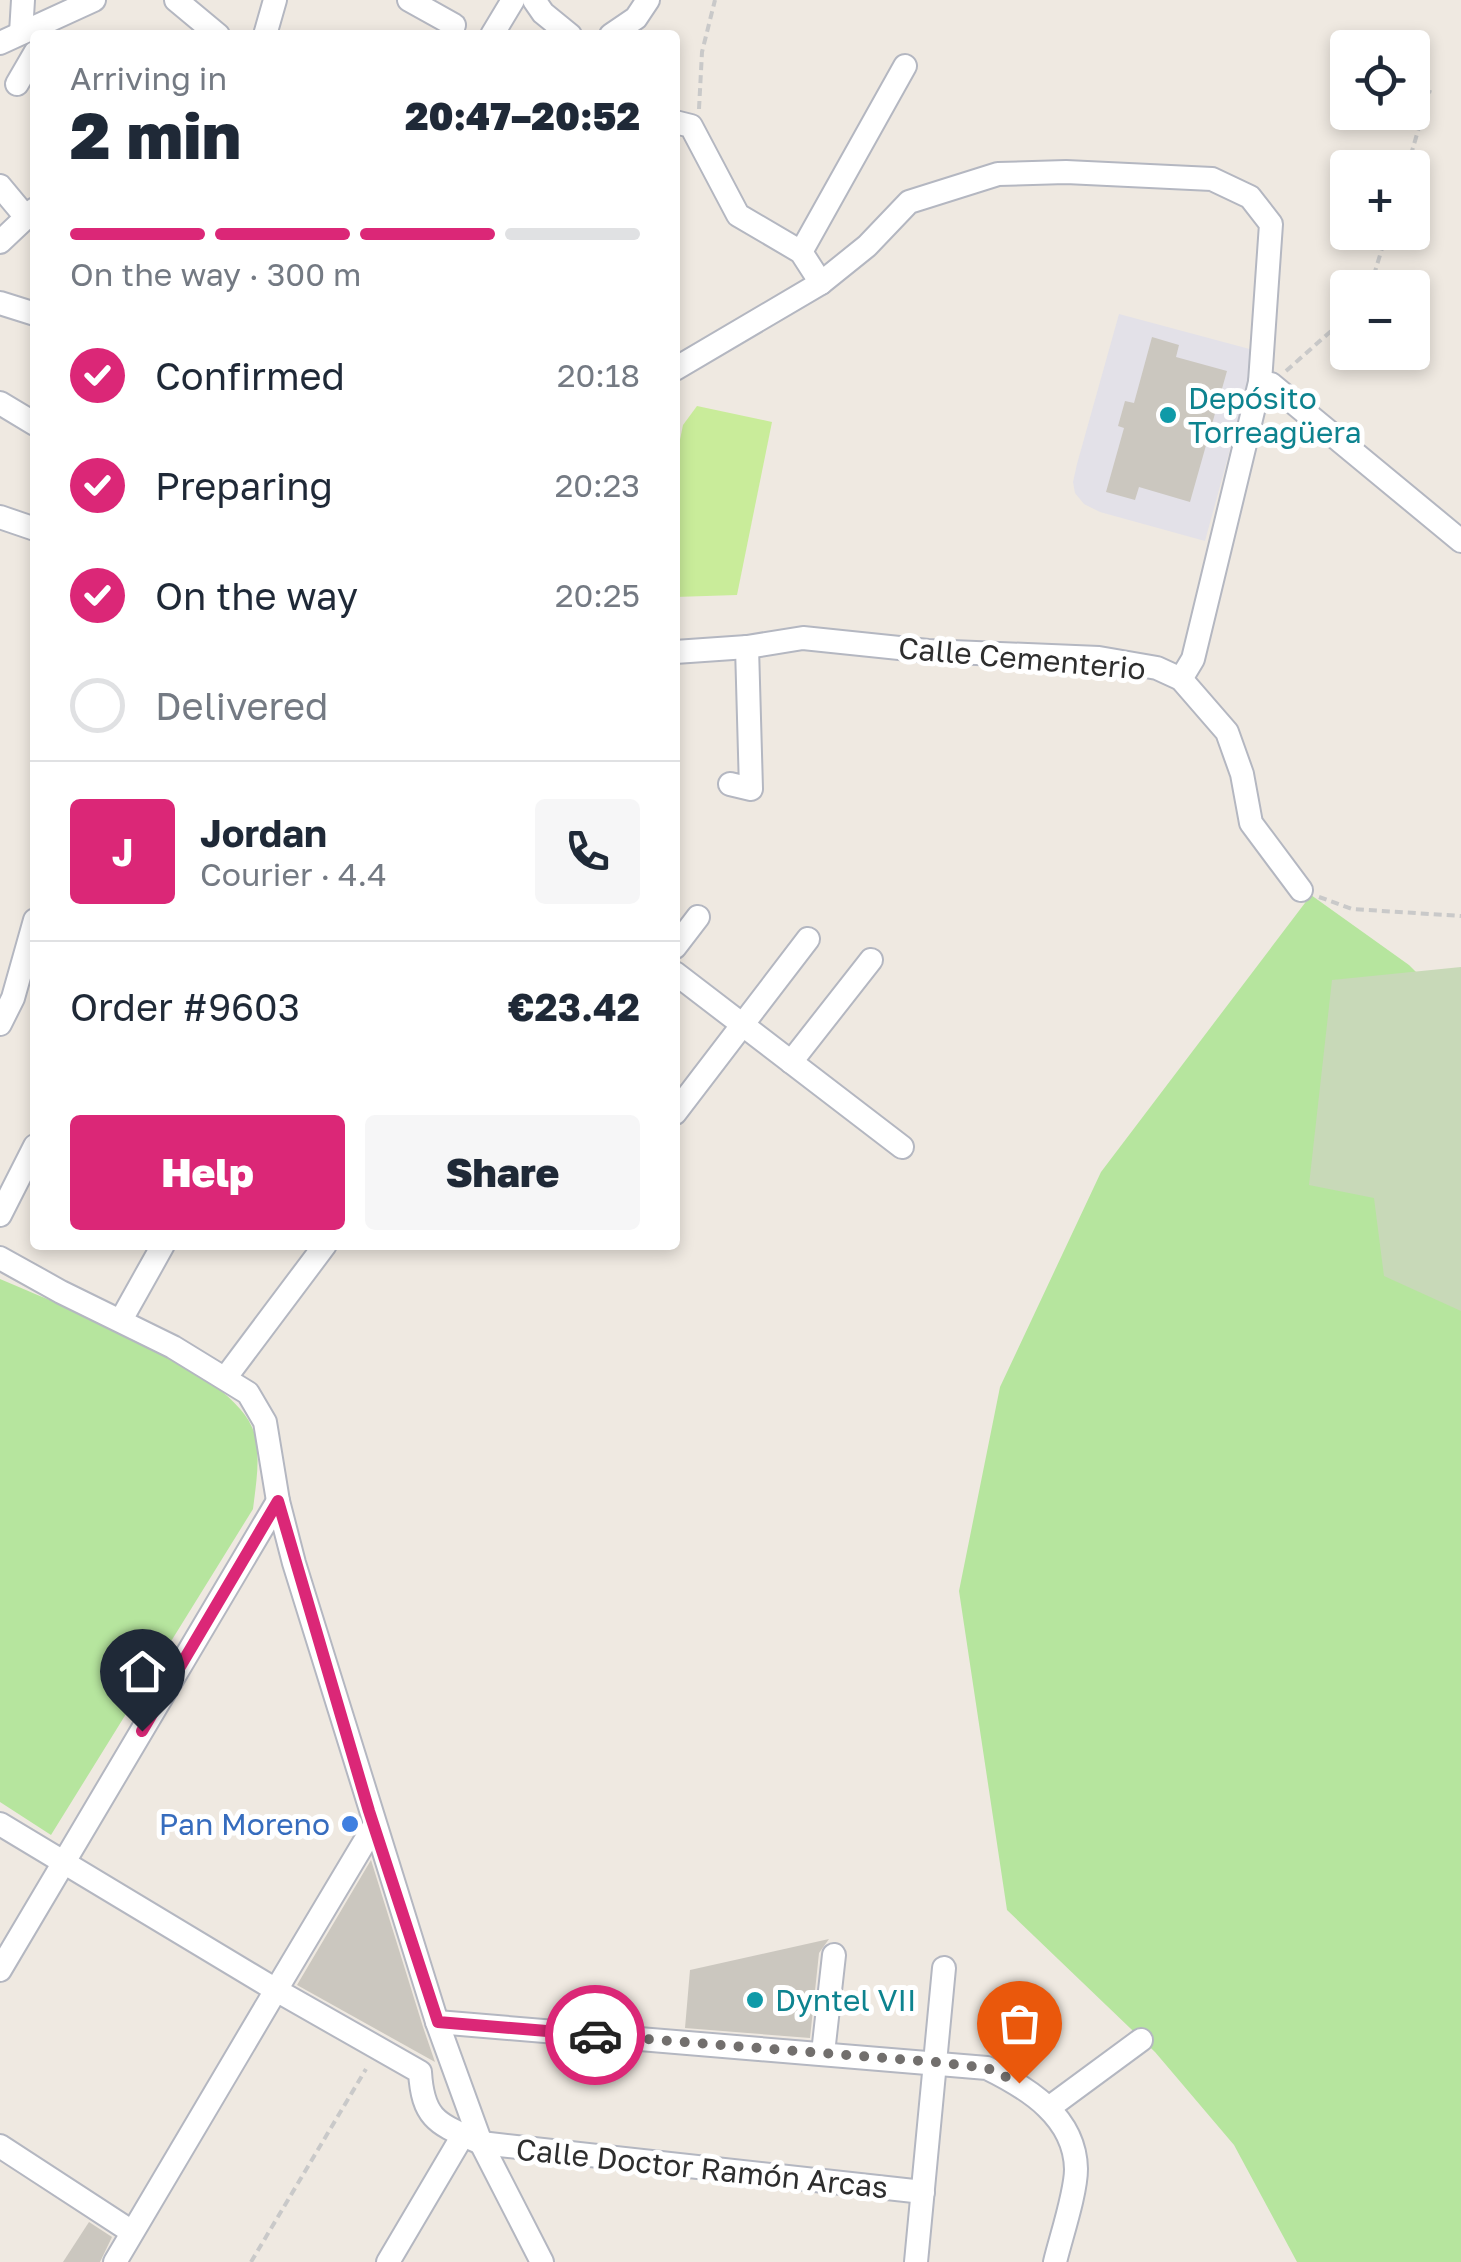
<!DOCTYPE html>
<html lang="en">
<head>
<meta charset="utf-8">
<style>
	:root { --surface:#fff; --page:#f6f6f7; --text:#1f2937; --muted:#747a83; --line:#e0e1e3; --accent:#db2777 }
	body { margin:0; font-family:"Golos Text",sans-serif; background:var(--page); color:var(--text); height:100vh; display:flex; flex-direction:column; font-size:38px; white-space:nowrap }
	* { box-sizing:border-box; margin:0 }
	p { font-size:32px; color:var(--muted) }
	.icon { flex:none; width:55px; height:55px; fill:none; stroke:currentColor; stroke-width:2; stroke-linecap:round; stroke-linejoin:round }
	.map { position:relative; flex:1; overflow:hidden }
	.side { position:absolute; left:30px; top:30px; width:650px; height:1220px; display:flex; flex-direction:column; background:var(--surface); border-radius:10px; box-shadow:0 5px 15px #0003 }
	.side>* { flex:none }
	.tools { position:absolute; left:1330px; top:30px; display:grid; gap:20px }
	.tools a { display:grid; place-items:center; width:100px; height:100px; border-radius:10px; background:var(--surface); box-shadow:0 5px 15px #0003; font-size:50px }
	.pin { position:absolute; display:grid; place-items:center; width:85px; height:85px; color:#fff; margin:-102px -42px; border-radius:50% 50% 50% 0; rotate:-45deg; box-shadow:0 0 10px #0007 }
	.pin .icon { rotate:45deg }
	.courier { position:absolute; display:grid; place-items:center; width:100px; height:100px; margin:-50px; border:8px solid #db2777; border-radius:50%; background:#fff; color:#222; box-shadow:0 2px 12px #0007 }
	.headline em { font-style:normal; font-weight:800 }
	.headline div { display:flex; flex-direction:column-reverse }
	.headline { display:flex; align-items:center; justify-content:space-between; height:170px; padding:0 40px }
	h1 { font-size:65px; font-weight:800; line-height:75px }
	.bar { display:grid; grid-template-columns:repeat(4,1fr); gap:15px 10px; align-content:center; height:120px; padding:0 40px }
	.bar i { height:12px; border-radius:8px; background:var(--line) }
	.bar .active { background:var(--accent) }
	.bar p { grid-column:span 4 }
	.line { display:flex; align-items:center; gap:25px; padding:0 40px; border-top:2px solid var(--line) }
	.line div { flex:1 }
	.round { display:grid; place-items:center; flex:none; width:105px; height:105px; border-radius:10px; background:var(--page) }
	ol { padding:0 40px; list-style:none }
	li { display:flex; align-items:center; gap:30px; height:110px }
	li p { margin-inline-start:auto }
	li .icon { padding:10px; border-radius:50%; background:var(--accent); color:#fff; stroke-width:4 }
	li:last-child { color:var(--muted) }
	li i { width:55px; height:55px; border:5px solid var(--line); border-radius:50% }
	.primary-button { display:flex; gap:20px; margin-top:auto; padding:20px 40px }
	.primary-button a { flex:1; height:115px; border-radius:10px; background:var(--accent); color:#fff; font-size:40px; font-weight:800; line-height:115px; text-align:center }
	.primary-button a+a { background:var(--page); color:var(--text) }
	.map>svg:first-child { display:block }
</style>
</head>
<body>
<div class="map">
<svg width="1461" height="2262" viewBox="0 0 1461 2262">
	<rect width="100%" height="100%" fill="#efe9e1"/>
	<path fill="#e3e1e8" d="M1119,314L1257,351L1205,541L1100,512L1084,504L1075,493L1073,482L1077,464Z"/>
	<g fill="#b6e59e">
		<path d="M1311,895L1409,965L1461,1017V2262H1297L1234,2145L1155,2052L1007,1910L959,1591L1000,1387L1101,1172Z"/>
		<path d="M0,1279C59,1305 235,1370 254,1432C261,1457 256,1484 253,1509L51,1835L0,1802Z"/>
	</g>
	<path fill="#c8d9b8" d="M1461,967V1311L1384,1276L1374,1198L1309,1185L1332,980Z"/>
	<path fill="#c9ec9a" d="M697,406L772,422L737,595L675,597V464L683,425Z"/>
	<g fill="#cbc7bf">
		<path d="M1152,337L1179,345L1176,357L1227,371L1190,502L1139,487L1135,500L1106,492L1124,428L1118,426L1125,401L1134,403Z"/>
		<path d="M371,1860L423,2027L435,2062L297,1985Z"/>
		<path d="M829,1939L819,1953L810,2038L685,2028L690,1970Z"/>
		<path d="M89,2222L112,2237L100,2262H63Z"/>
	</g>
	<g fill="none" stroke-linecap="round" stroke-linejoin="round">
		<defs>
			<g id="street">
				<path d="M176,0L218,35"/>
				<path d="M409,0L454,25L452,31"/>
				<path d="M534,0L543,13L570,35"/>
				<path d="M21,33L23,0"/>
				<path d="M265,35L275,0"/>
				<path d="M492,35L513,0"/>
				<path d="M611,35L636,18L648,0"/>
				<path d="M0,43L94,0"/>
				<path d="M17,84L35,53"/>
				<path d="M675,122L691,126L738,215L801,252L821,283"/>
				<path d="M0,186L25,216"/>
				<path d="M0,242L35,209"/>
				<path d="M801,252L905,66"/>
				<path d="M0,303L35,314"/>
				<path d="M675,369L821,283L867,246L909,202L998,174L1066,172L1212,179L1250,197L1271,224L1260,382"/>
				<path d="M0,403L35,424"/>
				<path d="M0,517L35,529"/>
				<path d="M675,652L747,647L803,638L928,651L1099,658L1157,668L1181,679L1227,732L1242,774L1251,823L1301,890"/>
				<path d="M1181,679L1193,659L1260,382L1271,384L1461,541"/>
				<path d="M730,784L751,789L747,647"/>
				<path d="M675,947L698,917"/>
				<path d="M675,973L902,1147"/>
				<path d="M0,1024L13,998L35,920"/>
				<path d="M791,1062L871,960"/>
				<path d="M675,1113L808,939"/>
				<path d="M0,1215L35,1146"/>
				<path d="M0,1258L61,1292L173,1347L248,1393L265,1422L278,1501L294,1563L437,2022L481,2143L542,2262"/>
				<path d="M121,1320L163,1245"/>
				<path d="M226,1377L325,1245"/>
				<path d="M0,1824L276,1990L115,2262"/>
				<path d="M374,1826L276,1990L420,2072C423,2121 439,2124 481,2143L923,2192"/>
				<path d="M0,1970L278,1501"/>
				<path d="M437,2022L987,2068C1028,2088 1075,2117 1076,2169C1076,2193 1061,2237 1055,2262"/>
				<path d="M823,2053L834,1955"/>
				<path d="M1050,2107L1141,2040"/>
				<path d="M0,2146L132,2232"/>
				<path d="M388,2262L463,2135"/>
				<path d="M916,2262L944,1968"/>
			</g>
		</defs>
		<use href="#street" stroke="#b4b7c1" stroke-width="26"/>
		<g stroke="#c9c9c9" stroke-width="4" stroke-dasharray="8 5" stroke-linecap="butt">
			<path d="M699,109L702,52L715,0"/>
			<path d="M1407,168L1430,90"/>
			<path d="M1370,288L1387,232"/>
			<path d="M1286,371L1348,316"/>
			<path d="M1319,897L1352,909L1461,916"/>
			<path d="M251,2262L366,2069"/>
		</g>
		<use href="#street" stroke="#fff" stroke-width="22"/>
	</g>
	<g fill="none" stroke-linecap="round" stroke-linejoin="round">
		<path stroke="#726f6d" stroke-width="10" stroke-dasharray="0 18" d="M595,2035L935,2062L987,2068L1019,2083"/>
		<path stroke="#db2777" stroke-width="12" d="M142,1731L278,1501L369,1811L438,2022L595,2035"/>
	</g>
	<g fill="#0f9aa8" stroke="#fff" stroke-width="4">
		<circle cx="1168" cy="415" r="10"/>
		<circle cx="755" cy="2000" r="10"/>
	</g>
	<circle fill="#3f7fe0" stroke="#fff" stroke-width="4" cx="350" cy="1824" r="10"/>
	<g text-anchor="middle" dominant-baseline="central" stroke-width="10" stroke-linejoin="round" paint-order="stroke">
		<g font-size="30" fill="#0d838f" stroke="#fff" text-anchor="start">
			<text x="1188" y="398">Depósito<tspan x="1188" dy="34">Torreagüera</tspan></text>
			<text x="775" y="2000">Dyntel VII</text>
		</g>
		<g font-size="30" fill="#2e2e2e" stroke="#fff">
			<text transform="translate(1022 658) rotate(5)">Calle Cementerio</text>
			<text transform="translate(702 2168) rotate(6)">Calle Doctor Ramón Arcas</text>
		</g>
		<g font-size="30" fill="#366cbe" stroke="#fff" text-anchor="end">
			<text x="330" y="1824">Pan Moreno</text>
		</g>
	</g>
</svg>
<div class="tools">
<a><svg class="icon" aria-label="locate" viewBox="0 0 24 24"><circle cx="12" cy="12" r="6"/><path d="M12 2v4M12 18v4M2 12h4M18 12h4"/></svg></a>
<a>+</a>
<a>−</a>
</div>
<div class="pin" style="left:1019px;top:2083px;background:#ea580c"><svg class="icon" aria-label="bag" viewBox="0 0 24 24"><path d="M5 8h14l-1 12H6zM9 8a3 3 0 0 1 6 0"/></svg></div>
<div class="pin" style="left:142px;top:1731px;background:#1f2937"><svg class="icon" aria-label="home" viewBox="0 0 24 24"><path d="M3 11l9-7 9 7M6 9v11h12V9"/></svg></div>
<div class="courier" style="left:595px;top:2035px"><svg class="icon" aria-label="car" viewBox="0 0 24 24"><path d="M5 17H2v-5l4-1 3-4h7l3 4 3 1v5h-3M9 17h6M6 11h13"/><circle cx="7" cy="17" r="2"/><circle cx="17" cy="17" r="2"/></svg></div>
<section class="side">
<div class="headline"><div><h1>2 min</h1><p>Arriving in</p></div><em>20:47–20:52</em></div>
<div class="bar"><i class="active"></i><i class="active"></i><i class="active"></i><i></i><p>On the way · 300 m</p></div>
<ol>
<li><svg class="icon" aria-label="check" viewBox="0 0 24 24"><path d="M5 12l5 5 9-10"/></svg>Confirmed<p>20:18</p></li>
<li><svg class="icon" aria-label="check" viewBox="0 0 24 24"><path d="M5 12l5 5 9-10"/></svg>Preparing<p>20:23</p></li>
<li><svg class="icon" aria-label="check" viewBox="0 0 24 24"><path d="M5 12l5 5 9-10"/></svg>On the way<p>20:25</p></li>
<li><i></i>Delivered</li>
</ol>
<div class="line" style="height:180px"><b class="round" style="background:var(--accent);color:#fff">J</b><div><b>Jordan</b><p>Courier · 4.4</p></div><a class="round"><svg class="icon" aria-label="phone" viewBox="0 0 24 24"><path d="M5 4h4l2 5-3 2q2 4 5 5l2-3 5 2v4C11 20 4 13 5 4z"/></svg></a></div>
<div class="line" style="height:130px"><div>Order #9603</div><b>€23.42</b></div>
<div class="primary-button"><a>Help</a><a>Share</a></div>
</section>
</div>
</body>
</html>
